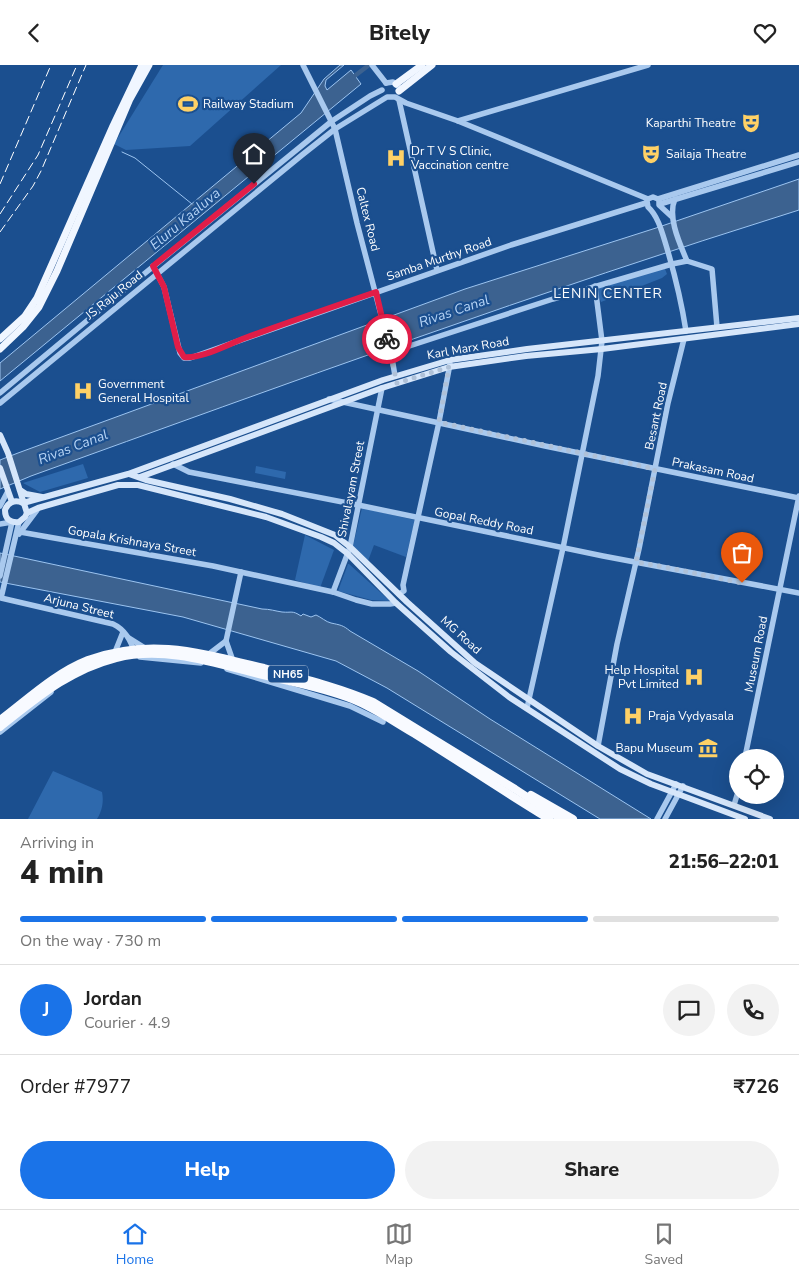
<!DOCTYPE html>
<html lang="en">
<head>
<meta charset="utf-8">
<style>
	:root { --surface:#fff; --page:#f2f2f2; --text:#222; --muted:#767676; --line:#e0e0e0; --accent:#1a73e8 }
	body { margin:0; font-family:"Nunito Sans",sans-serif; background:var(--page); color:var(--text); height:100vh; display:flex; flex-direction:column; font-size:19px; white-space:nowrap }
	* { box-sizing:border-box; margin:0 }
	p { font-size:16px; color:var(--muted) }
	.icon { flex:none; width:28px; height:28px; fill:none; stroke:currentColor; stroke-width:2; stroke-linecap:round; stroke-linejoin:round }
	.map { position:relative; height:754px; overflow:hidden }
	.sheet { display:flex; flex-direction:column; background:var(--surface); flex:1 }
	.sheet>* { flex:none }
	.fabs { position:absolute; left:729px; top:684px; display:grid; gap:10px }
	.fabs a { display:grid; place-items:center; width:55px; height:55px; border-radius:50%; background:var(--surface); box-shadow:0 5px 20px #0002; font-size:25px }
	.pin { position:absolute; display:grid; place-items:center; width:42px; height:42px; color:#fff; margin:-51px -21px; border-radius:50% 50% 50% 0; rotate:-45deg; box-shadow:0 0 5px #0007 }
	.pin .icon { rotate:45deg }
	.courier { position:absolute; display:grid; place-items:center; width:50px; height:50px; margin:-25px; border:4px solid #e11d48; border-radius:50%; background:#fff; color:#222; box-shadow:0 1px 6px #0007 }
	.headline em { font-style:normal; font-weight:800 }
	.headline div { display:flex; flex-direction:column-reverse }
	.headline { display:flex; align-items:center; justify-content:space-between; height:85px; padding:0 20px }
	h1 { font-size:32px; font-weight:800; line-height:38px }
	.bar { display:grid; grid-template-columns:repeat(4,1fr); gap:8px 5px; align-content:center; height:60px; padding:0 20px }
	.bar i { height:6px; border-radius:4px; background:var(--line) }
	.bar .active { background:var(--accent) }
	.bar p { grid-column:span 4 }
	.line { display:flex; align-items:center; gap:12px; padding:0 20px; border-top:1px solid var(--line) }
	.line div { flex:1 }
	.round { display:grid; place-items:center; flex:none; width:52px; height:52px; border-radius:26px; background:var(--page) }
	.primary-button { display:flex; gap:10px; margin-top:auto; padding:10px 20px }
	.primary-button a { flex:1; height:58px; border-radius:30px; background:var(--accent); color:#fff; font-size:20px; font-weight:800; line-height:58px; text-align:center }
	.primary-button a+a { background:var(--page); color:var(--text) }
	header { display:flex; justify-content:space-between; align-items:center; height:65px; padding:0 20px; background:var(--surface); font-size:22px; font-weight:800 }
	.dock { display:flex; justify-content:space-around; align-items:center; height:70px; border-top:1px solid var(--line); background:var(--surface); font-size:14px; color:var(--muted) }
	.dock a { display:grid; justify-items:center; gap:2px }
	.dock .active { color:var(--accent) }
	.map>svg:first-child { display:block }
</style>
</head>
<body>
<header><svg class="icon" aria-label="back" viewBox="0 0 24 24"><path d="M15 5l-7 7 7 7"/></svg>Bitely<svg class="icon" aria-label="heart" viewBox="0 0 24 24"><path d="M12 20l-8-8c-3-5 5-10 8-4 3-6 11-1 8 4z"/></svg></header>
<div class="map">
<svg width="799" height="754" viewBox="0 0 799 754">
	<rect width="100%" height="100%" fill="#1b4f8f"/>
	<g fill="#2e69ad">
		<path d="M163,0H281L190,81L126,85L114,79Z"/>
		<path d="M662,204H665L667,209L662,213L601,237L596,222Z"/>
		<path d="M83,399L88,413L40,427L23,418Z"/>
		<path d="M256,401L286,407L285,414L255,408Z"/>
		<path d="M362,443L415,455L406,492L374,480L368,496L353,481Z"/>
		<path d="M305,470L334,485L320,523L295,515Z"/>
		<path d="M348,499H349L390,536L371,535L338,526Z"/>
		<path d="M53,706L102,727C104,737 102,746 97,754H28Z"/>
	</g>
	<g fill="#3c6290" stroke="#9cc4f0">
		<path d="M340,0H344L326,15L325,21L327,25L351,5L361,19L0,316V298L301,48L324,14Z"/>
		<path d="M799,114V145C540,226 286,319 31,411L0,424V395L18,388L465,224L656,163Z"/>
		<path d="M0,488L262,544C270,544 275,546 282,547C292,548 292,545 301,551L303,549L311,552L316,550C321,552 326,557 331,558C340,560 343,560 350,566L418,606L490,654L651,754H600L387,623L336,596L183,552L0,517Z"/>
	</g>
	<g fill="none" stroke-linecap="round" stroke-linejoin="round">
		<path stroke="#9cc4f0" stroke-width="1" d="M122,87L135,93L192,139"/>
		<path stroke="#3c6290" stroke-width="4.5" d="M352,13L369,0"/>
		<g stroke="#a9c9ee" stroke-width="5.5">
			<path d="M303,0L335,64L357,158L390,284"/>
			<path d="M372,0L386,18"/>
			<path d="M386,18L393,17L398,21"/>
			<path d="M399,35L437,205"/>
			<path d="M458,56L648,0"/>
			<path d="M675,134C667,152 680,179 687,196"/>
			<path d="M647,136L648,142C658,151 662,167 666,180C675,210 681,234 686,266"/>
			<path d="M659,136V140L671,151"/>
			<path d="M660,139L799,97"/>
			<path d="M153,201L164,222L180,288L184,293H190L511,180L646,138"/>
			<path d="M395,311L391,287L553,234L672,199L687,196L712,204L717,262"/>
			<path d="M0,328L101,244L332,56L370,31L382,25"/>
			<path d="M329,334L545,381L799,433"/>
			<path d="M0,338L302,90L335,64L387,32H395L406,38L458,56L648,134L653,132L658,134L799,90"/>
			<path d="M173,399L189,407L358,440L603,491L799,528"/>
			<path d="M0,441L8,426"/>
			<path d="M19,457L1,533L113,559C124,564 132,576 134,588"/>
			<path d="M0,459L12,457L0,511"/>
			<path d="M20,467L213,501L333,527L356,535L372,539H390L396,538"/>
			<path d="M19,469L37,445"/>
			<path d="M333,527L350,482L382,323"/>
			<path d="M399,529L404,526L403,520L439,357L450,299"/>
			<path d="M129,573L145,583"/>
			<path d="M115,587L123,567"/>
			<path d="M209,589L226,576"/>
			<path d="M140,592L201,598"/>
			<path d="M233,596L226,576L241,507"/>
			<path d="M227,604L350,641L383,657"/>
			<path d="M527,643L563,483L598,311L602,276L595,221"/>
			<path d="M0,667L51,627"/>
			<path d="M598,681L617,579L639,484L668,338L684,274"/>
			<path d="M745,692L799,431"/>
			<path d="M734,740L738,727"/>
			<path d="M657,754L676,719"/>
			<path d="M665,754L683,721"/>
		</g>
		<g stroke="#d6e6fa" stroke-width="6">
			<path d="M390,284L391,287"/>
			<path d="M0,370L8,388L27,448"/>
			<path d="M0,403L12,437"/>
			<path d="M129,409L146,415L230,434L282,449L335,470L350,482L407,537L475,598L598,681L647,709L770,754"/>
			<path d="M140,412L382,323L449,302L526,291L602,284L799,259"/>
			<path d="M20,425L26,429L42,432"/>
			<path d="M745,754L651,719L620,704L509,632L451,587L396,538L348,489L334,478L321,472L266,452L138,420H118L38,443L27,448L25,452L19,457C10,458 5,454 5,445C8,437 15,434 23,438L128,409L383,315L450,295L527,284L799,253"/>
		</g>
		<g stroke="#f0f6ff" stroke-width="7">
			<path d="M396,19L422,0"/>
			<path d="M399,26L432,0"/>
			<path d="M0,274L25,251L37,233L113,61L142,0"/>
			<path d="M0,284L23,262L39,242L57,206L130,34L149,0"/>
		</g>
		<g stroke="#f8faff" stroke-width="8">
			<path d="M0,655C28,634 55,608 88,595C152,572 201,588 264,603C301,613 338,622 373,637L515,724L561,754"/>
			<path d="M0,662C37,633 69,605 116,593C158,582 202,594 243,605C279,615 317,620 352,634C375,643 394,657 415,669C460,697 504,727 549,754"/>
			<path d="M531,730L573,754"/>
		</g>
		<g stroke="#fff" stroke-width="1" stroke-dasharray="9 4" stroke-linecap="butt">
			<path d="M0,119L51,0"/>
			<path d="M0,149L38,90L77,0"/>
			<path d="M0,167L33,121L41,106L86,0"/>
		</g>
	</g>
	<g fill="none" stroke-linecap="round" stroke-linejoin="round">
		<path stroke="#afc1d8" stroke-width="5" stroke-dasharray="0 9" d="M387,274L397,318L449,302L439,357L655,404L636,497L665,502L742,518"/>
		<path stroke="#e11d48" stroke-width="6" d="M254,119L153,201L164,222L178,282L184,292C202,294 228,279 245,273C289,257 332,242 376,227L387,274"/>
	</g>
	<defs>
		<symbol id="stadium-bare" viewBox="-9 -9 18 18"><path d="M0-5a6.5 5 0 1 0 0 10a6.5 5 0 1 0 0-10ZM-3.5-1.8h7v3.6h-7Z" fill="#ffd166" stroke="#1b4f8f" stroke-width="2.5" paint-order="stroke"/></symbol>
		<symbol id="theatre-bare" viewBox="-9 -9 18 18"><path d="M-5-5.5Q0-4 5-5.5V0Q5 5 0 6Q-5 5-5 0ZM-3.3-2.5H-1v1.5H-3.3ZM1-2.5H3.3v1.5H1ZM-2.8 1Q0 5.5 2.8 1Z" fill="#ffd166" stroke="#1b4f8f" stroke-width="2.5" paint-order="stroke"/></symbol>
		<symbol id="hospital-bare" viewBox="-9 -9 18 18"><path d="M-5-5h3v3.5h4V-5h3V5h-3V1.5h-4V5h-3Z" fill="#ffd166" stroke="#1b4f8f" stroke-width="2.5" paint-order="stroke"/></symbol>
		<symbol id="museum-bare" viewBox="-9 -9 18 18"><path d="M0-6L6-3V-2H-6V-3ZM-5-1h2V3h-2ZM-1-1h2V3h-2ZM3-1h2V3H3ZM-6 4H6V6H-6Z" fill="#ffd166" stroke="#1b4f8f" stroke-width="2.5" paint-order="stroke"/></symbol>
	</defs>
	<g fill-rule="evenodd">
		<use href="#stadium-bare" x="174" y="25" width="28" height="28"/>
		<use href="#theatre-bare" x="737" y="44" width="28" height="28"/>
		<use href="#theatre-bare" x="637" y="75" width="28" height="28"/>
		<use href="#hospital-bare" x="382" y="79" width="28" height="28"/>
		<use href="#hospital-bare" x="69" y="312" width="28" height="28"/>
		<use href="#hospital-bare" x="680" y="598" width="28" height="28"/>
		<use href="#hospital-bare" x="619" y="637" width="28" height="28"/>
		<use href="#museum-bare" x="694" y="669" width="28" height="28"/>
	</g>
	<g text-anchor="middle" dominant-baseline="central" stroke-width="4.5" stroke-linejoin="round" paint-order="stroke">
		<rect fill="#1b4f8f" stroke="#bbcadd" stroke-width="1" x="268" y="600.5" width="40" height="17" rx="4"/>
		<g font-size="11" font-weight="bold" fill="#fff">
			<text x="288" y="609">NH65</text>
		</g>
		<g font-size="12" fill="#fff" stroke="#1b4f8f" text-anchor="start">
			<text x="203" y="39">Railway Stadium</text>
			<text x="736" y="58" text-anchor="end">Kaparthi Theatre</text>
			<text x="411" y="86">Dr T V S Clinic,<tspan x="411" dy="14">Vaccination centre</tspan></text>
			<text x="666" y="89">Sailaja Theatre</text>
			<text x="98" y="319">Government<tspan x="98" dy="14">General Hospital</tspan></text>
			<text x="679" y="605" text-anchor="end">Help Hospital<tspan x="679" dy="14">Pvt Limited</tspan></text>
			<text x="648" y="651">Praja Vydyasala</text>
			<text x="693" y="683" text-anchor="end">Bapu Museum</text>
		</g>
		<g font-size="12" fill="#fff" stroke="#1b4f8f">
			<text transform="translate(368 154) rotate(76)">Caltex Road</text>
			<text transform="translate(439 194) rotate(-19)">Samba Murthy Road</text>
			<text transform="translate(114 230) rotate(-39)">JS Raju Road</text>
			<text transform="translate(468 283) rotate(-10)">Karl Marx Road</text>
			<text transform="translate(656 351) rotate(-78)">Besant Road</text>
			<text transform="translate(713 405) rotate(12)">Prakasam Road</text>
			<text transform="translate(351 424) rotate(-79)">Shivalayam Street</text>
			<text transform="translate(484 456) rotate(11)">Gopal Reddy Road</text>
			<text transform="translate(132 476) rotate(10)">Gopala Krishnaya Street</text>
			<text transform="translate(79 541) rotate(14)">Arjuna Street</text>
			<text transform="translate(461 570) rotate(42)">MG Road</text>
			<text transform="translate(756 589) rotate(-79)">Museum Road</text>
		</g>
		<g font-size="14" font-style="italic" fill="#b5d3f5" stroke="#1b4f8f">
			<text transform="translate(185 154) rotate(-40)">Eluru Kaaluva</text>
			<text transform="translate(454 246) rotate(-19)">Rivas Canal</text>
			<text transform="translate(73 382) rotate(-21)">Rivas Canal</text>
		</g>
		<g font-size="14" letter-spacing="1" fill="#fff" stroke="#1b4f8f">
			<text x="608" y="228">LENIN CENTER</text>
		</g>
	</g>
</svg>
<div class="fabs">
<a><svg class="icon" aria-label="locate" viewBox="0 0 24 24"><circle cx="12" cy="12" r="6"/><path d="M12 2v4M12 18v4M2 12h4M18 12h4"/></svg></a>
</div>
<div class="pin" style="left:742px;top:518px;background:#ea580c"><svg class="icon" aria-label="bag" viewBox="0 0 24 24"><path d="M5 8h14l-1 12H6zM9 8a3 3 0 0 1 6 0"/></svg></div>
<div class="pin" style="left:254px;top:119px;background:#1f2937"><svg class="icon" aria-label="home" viewBox="0 0 24 24"><path d="M3 11l9-7 9 7M6 9v11h12V9"/></svg></div>
<div class="courier" style="left:387px;top:274px"><svg class="icon" aria-label="bike" viewBox="0 0 24 24"><circle cx="6" cy="16" r="4"/><circle cx="18" cy="16" r="4"/><path d="M6 16l4-8h5l3 8M10 8l3 8H6M13 5h3"/></svg></div>
</div>
<section class="sheet">
<div class="headline"><div><h1>4 min</h1><p>Arriving in</p></div><em>21:56–22:01</em></div>
<div class="bar"><i class="active"></i><i class="active"></i><i class="active"></i><i></i><p>On the way · 730 m</p></div>
<div class="line" style="height:90px"><b class="round" style="background:var(--accent);color:#fff">J</b><div><b>Jordan</b><p>Courier · 4.9</p></div><a class="round"><svg class="icon" aria-label="chat" viewBox="0 0 24 24"><path d="M4 5h16v11H9l-5 4z"/></svg></a><a class="round"><svg class="icon" aria-label="phone" viewBox="0 0 24 24"><path d="M5 4h4l2 5-3 2q2 4 5 5l2-3 5 2v4C11 20 4 13 5 4z"/></svg></a></div>
<div class="line" style="height:65px"><div>Order #7977</div><b>₹726</b></div>
<div class="primary-button"><a>Help</a><a>Share</a></div>
</section>
<nav class="dock">
<a class="active"><svg class="icon" aria-label="home" viewBox="0 0 24 24"><path d="M3 11l9-7 9 7M6 9v11h12V9"/></svg>Home</a>
<a><svg class="icon" aria-label="map" viewBox="0 0 24 24"><path d="M3 6l6-2 6 2 6-2v14l-6 2-6-2-6 2zM9 4v14M15 6v14"/></svg>Map</a>
<a><svg class="icon" aria-label="saved" viewBox="0 0 24 24"><path d="M7 4h10v16l-5-4-5 4z"/></svg>Saved</a>
</nav>
</body>
</html>
